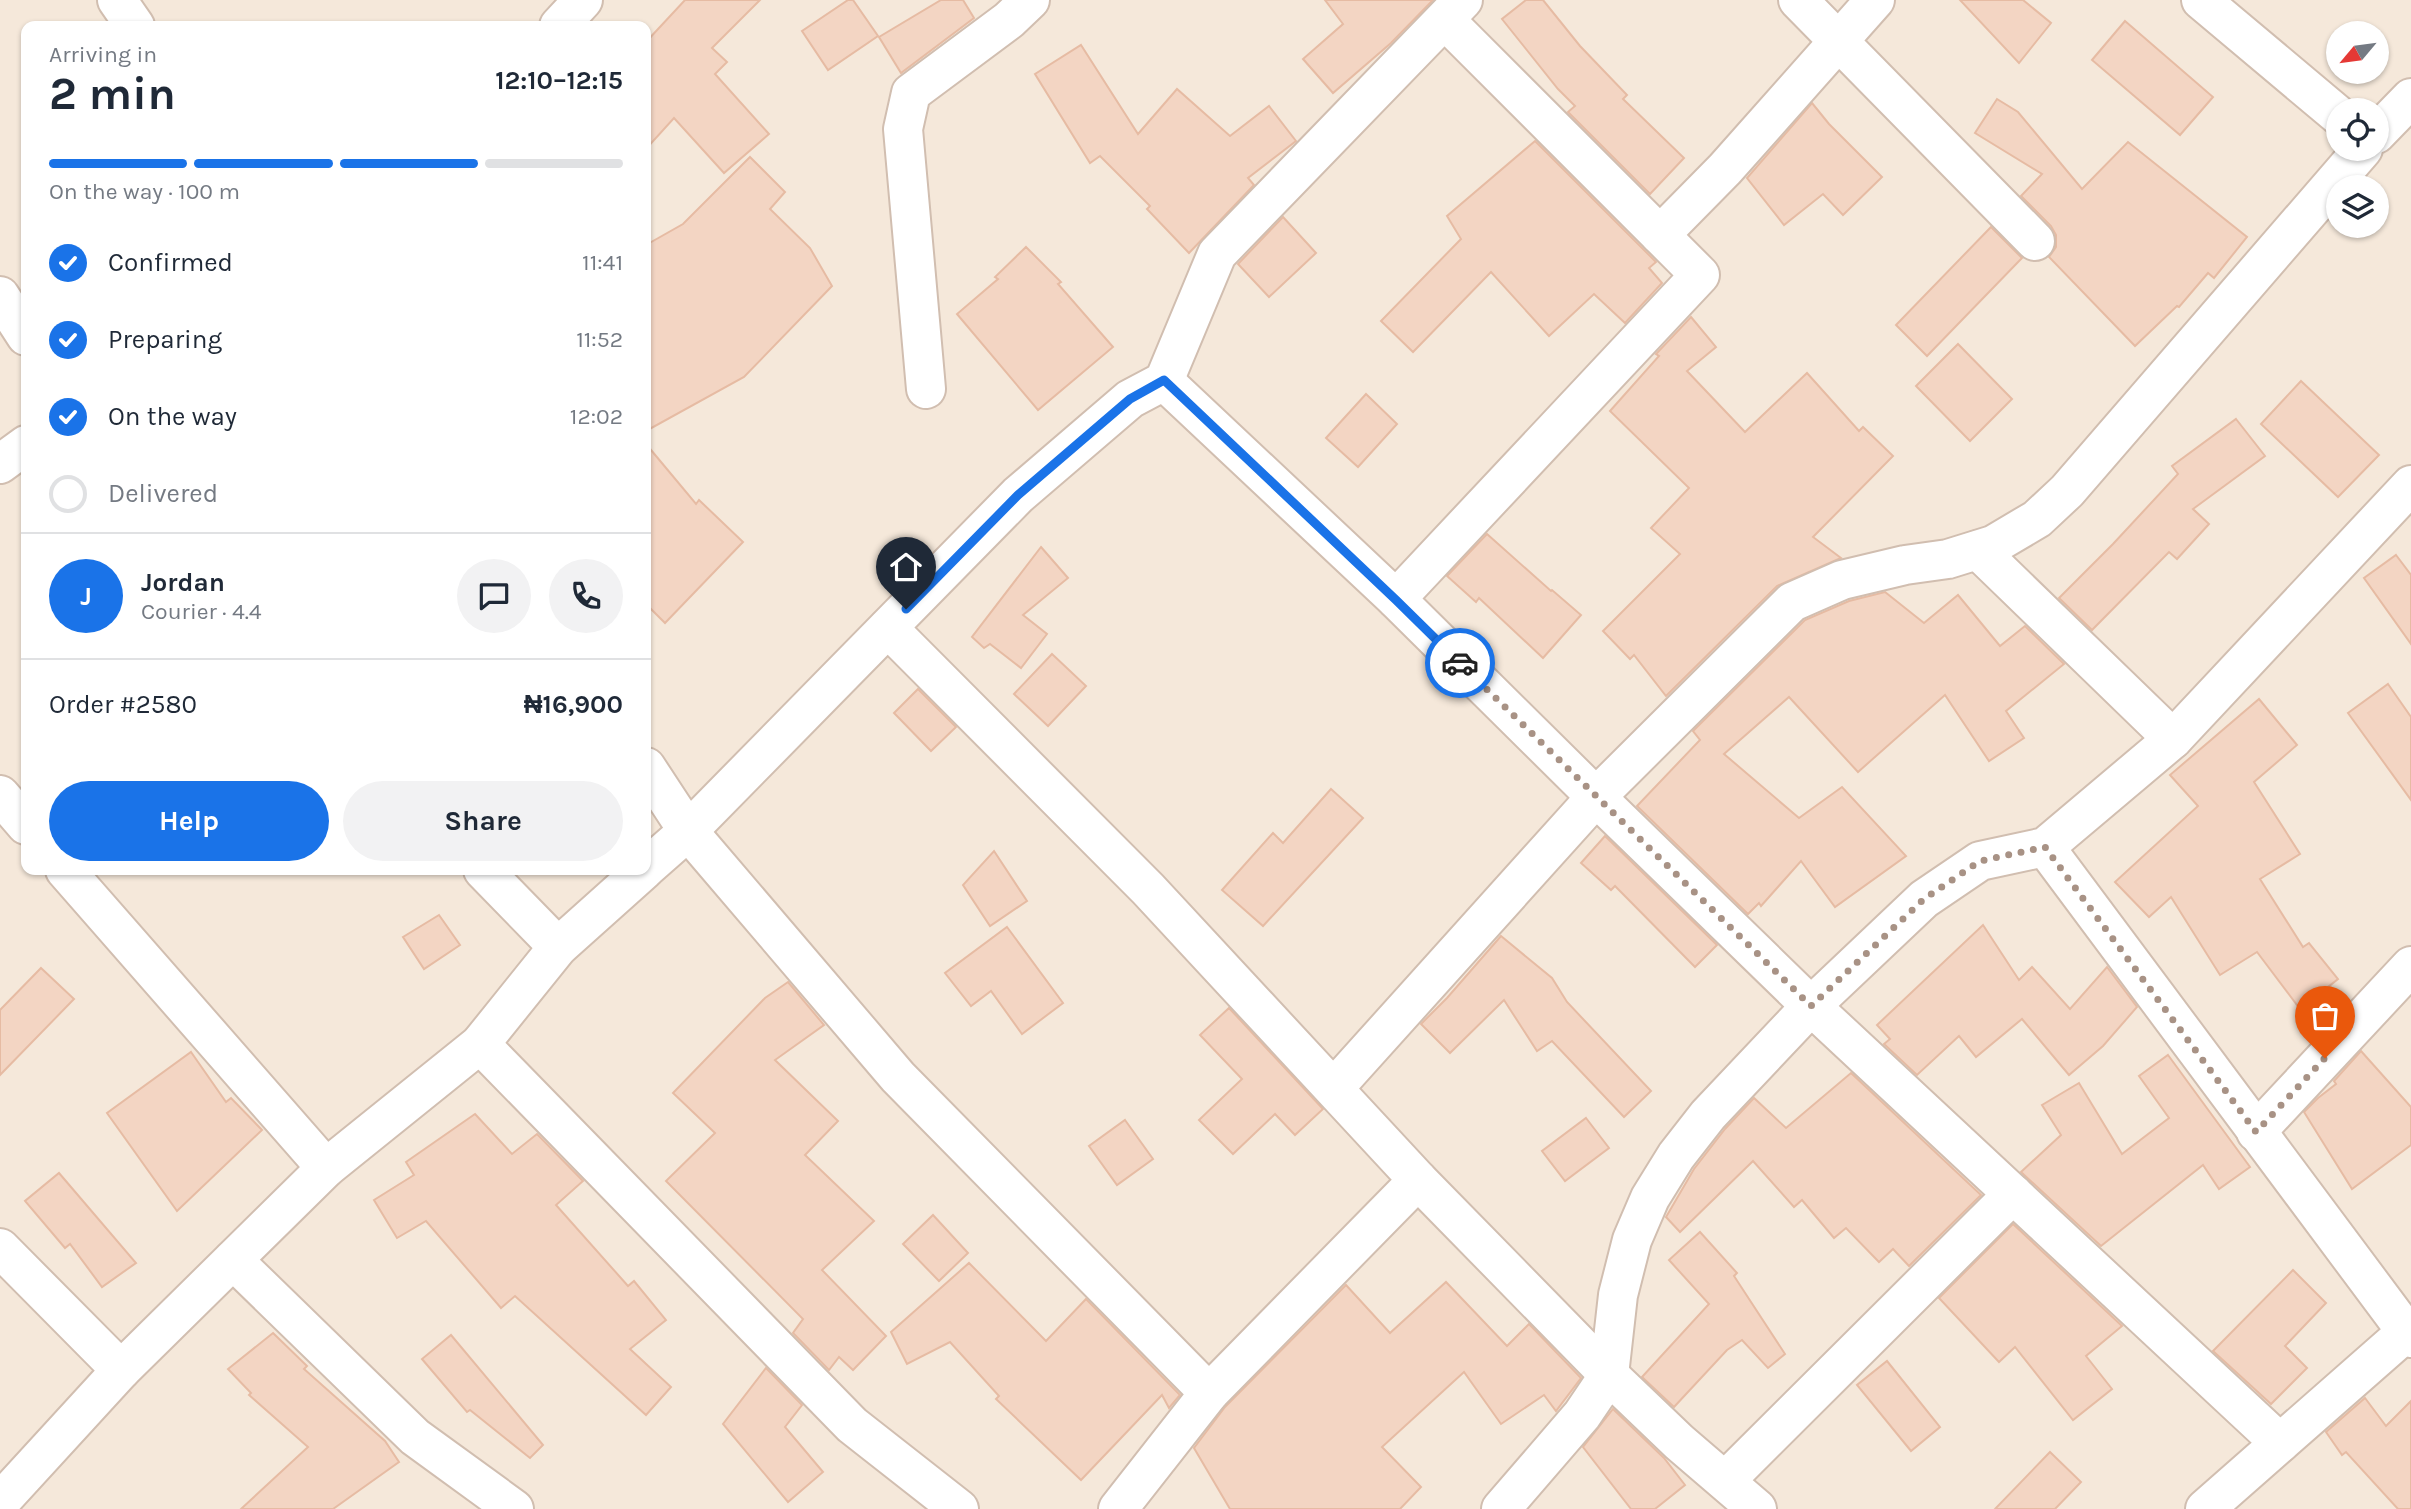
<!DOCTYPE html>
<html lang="en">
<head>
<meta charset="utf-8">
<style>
	:root { --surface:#fff; --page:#f2f2f3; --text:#1f2937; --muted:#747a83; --line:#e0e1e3; --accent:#1a73e8 }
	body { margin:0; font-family:Karla,sans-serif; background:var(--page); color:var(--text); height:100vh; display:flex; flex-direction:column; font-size:26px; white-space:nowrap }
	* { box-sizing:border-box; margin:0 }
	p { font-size:23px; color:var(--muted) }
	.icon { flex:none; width:38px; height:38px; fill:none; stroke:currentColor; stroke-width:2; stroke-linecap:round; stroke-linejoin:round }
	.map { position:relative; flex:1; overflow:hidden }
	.side { position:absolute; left:21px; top:21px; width:630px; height:854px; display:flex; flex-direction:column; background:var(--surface); border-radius:14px; box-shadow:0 2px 5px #0004 }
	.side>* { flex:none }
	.needle { width:46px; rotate:241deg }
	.controls { position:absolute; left:2326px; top:21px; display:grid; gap:14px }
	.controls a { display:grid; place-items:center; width:63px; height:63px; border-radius:50%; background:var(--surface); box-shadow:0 2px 5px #0004; font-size:35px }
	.pin { position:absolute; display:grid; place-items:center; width:60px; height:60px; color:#fff; margin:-72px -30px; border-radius:50% 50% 50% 0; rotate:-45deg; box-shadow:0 0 7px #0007 }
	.pin .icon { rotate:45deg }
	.courier { position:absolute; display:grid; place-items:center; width:70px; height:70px; margin:-35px; border:5px solid #1a73e8; border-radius:50%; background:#fff; color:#222; box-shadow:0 2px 9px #0007 }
	.overview em { font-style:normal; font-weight:700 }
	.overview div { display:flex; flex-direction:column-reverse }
	.overview { display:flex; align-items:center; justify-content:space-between; height:119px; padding:0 28px }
	h1 { font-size:46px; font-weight:700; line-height:52px }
	.bar { display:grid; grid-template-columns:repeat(4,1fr); gap:10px 7px; align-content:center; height:84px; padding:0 28px }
	.bar i { height:9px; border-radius:5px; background:var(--line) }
	.bar .current { background:var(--accent) }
	.bar p { grid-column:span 4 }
	.line { display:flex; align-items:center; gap:18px; padding:0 28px; border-top:2px solid var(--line) }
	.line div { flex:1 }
	.round { display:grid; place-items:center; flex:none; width:74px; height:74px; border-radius:37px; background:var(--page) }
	ol { padding:0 28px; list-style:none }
	li { display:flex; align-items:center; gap:21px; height:77px }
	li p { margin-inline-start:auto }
	li .icon { padding:7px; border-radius:50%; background:var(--accent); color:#fff; stroke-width:4 }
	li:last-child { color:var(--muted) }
	li i { width:38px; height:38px; border:4px solid var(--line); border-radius:50% }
	.button { display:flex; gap:14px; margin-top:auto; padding:14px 28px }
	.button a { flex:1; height:80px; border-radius:42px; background:var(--accent); color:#fff; font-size:28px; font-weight:700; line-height:80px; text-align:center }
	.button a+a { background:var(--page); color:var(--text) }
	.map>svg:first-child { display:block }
</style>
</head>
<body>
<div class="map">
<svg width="2411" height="1509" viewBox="0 0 2411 1509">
	<rect width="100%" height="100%" fill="#fdf6ec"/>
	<path fill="#f5e8da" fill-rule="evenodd" d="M0,0H2411V1509H0ZM26,26H646V870H26ZM2338,33H2376V72H2338ZM2338,110H2376V149H2338ZM2338,187H2376V226H2338Z"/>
	<g fill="#f3d5c3" stroke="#e6bba3" stroke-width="2">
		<path d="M685,0H760L712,48L727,62L715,74L769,134L724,173L674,118L646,149V42Z"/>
		<path d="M848,0H853L878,36L828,70L802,31Z"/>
		<path d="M941,0H963L974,18L901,73L879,37Z"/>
		<path d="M1325,0H1433L1391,43L1333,93L1303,59L1343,24Z"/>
		<path d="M1526,0H1543L1580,46L1627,95L1623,99L1684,158L1650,194L1568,112L1575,106L1558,89L1502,19Z"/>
		<path d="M1960,0H2023L2051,23L2019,63Z"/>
		<path d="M2125,21L2213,97L2180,135L2092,60Z"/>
		<path d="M1081,45L1138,134L1177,89L1230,136L1269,106L1296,141L1248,178L1254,185L1189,253L1147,209L1150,206L1100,156L1090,163L1035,74Z"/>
		<path d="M1997,99L2018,112L2082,189L2128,142L2247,237L2214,278L2208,273L2179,307L2177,306L2135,346L2049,257L2056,247V235L2051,226L2021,196L2042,174L1975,133Z"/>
		<path d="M1812,103L1829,124L1882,177L1843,215L1823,194L1784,225L1747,178Z"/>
		<path d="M1535,141L1656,262L1649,268L1662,283L1625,323L1594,294L1549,336L1491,272L1413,352L1381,321L1461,239L1447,216Z"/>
		<path d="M750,157L785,192L770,209L810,248L832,286L744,377L646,431V245L683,224Z"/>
		<path d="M1283,217L1316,253L1269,297L1238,264Z"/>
		<path d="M1991,227L2022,258L1927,356L1896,325Z"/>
		<path d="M1026,247L1061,282L1058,284L1113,347L1038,410L957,314L998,279L995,277Z"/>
		<path d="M1691,317L1716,347L1687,371L1745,432L1807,373L1859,431L1863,427L1893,456L1813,537L1841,558L1777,586L1666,696L1634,655L1630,659L1603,631L1680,554L1651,528L1689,488L1610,411L1659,356L1656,354Z"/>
		<path d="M1958,344L2012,399L1970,441L1916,386Z"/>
		<path d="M2301,381L2379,455L2338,497L2261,424Z"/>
		<path d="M1366,394L1397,424L1358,467L1326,438Z"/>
		<path d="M2236,419L2265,456L2193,509L2209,524L2177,559L2169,552L2092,630L2059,598L2113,544L2178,474L2172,466Z"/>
		<path d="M646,444L696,504L699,500L743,542L665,623L646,604Z"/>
		<path d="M1487,534L1551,591L1552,590L1581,615L1543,658L1479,598L1476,602L1447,576Z"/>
		<path d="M1041,547L1068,578L1023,615L1047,634L1021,668L990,644L984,648L972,637Z"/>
		<path d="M2396,555L2411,575V644L2364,578Z"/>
		<path d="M1885,592L1924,623L1958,595L2000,646L2025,626L2064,664L2006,711L2024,738L1989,761L1945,695L1858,772L1789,697L1724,754L1799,818L1842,787L1906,856L1835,907L1801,861L1761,906L1759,903L1748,914L1637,806L1700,740L1693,731L1805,620L1849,601Z"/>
		<path d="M1052,654L1086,686L1048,726L1014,694Z"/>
		<path d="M2388,684L2411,717V800L2348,713Z"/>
		<path d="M918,689L956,727L931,751L894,713Z"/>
		<path d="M2259,699L2297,745L2254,782L2300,854L2260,879L2303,947L2309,943L2338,979L2300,1009L2257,952L2220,975L2171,897L2149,917L2115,882L2198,806L2170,775Z"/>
		<path d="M1331,789L1363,818L1263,926L1222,890L1273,833L1283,843Z"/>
		<path d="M1605,836L1717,945L1695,967L1615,886L1611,890L1581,863Z"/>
		<path d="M994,851L1027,901L990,926L963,885Z"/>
		<path d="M439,915L460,945L424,969L403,937Z"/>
		<path d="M1983,925L2019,980L2032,967L2070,1009L2107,967L2137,1007L2103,1046L2069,1075L2022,1019L1976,1057L1959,1036L1917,1075L1884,1044L1890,1039L1877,1025Z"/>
		<path d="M1007,927L1063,1003L1022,1034L991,991L971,1006L945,973Z"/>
		<path d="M1501,936L1552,978L1567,1002L1651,1091L1624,1117L1552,1041L1537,1051L1504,1000L1450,1053L1421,1024L1447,998Z"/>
		<path d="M41,968L74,999L0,1075V1010Z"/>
		<path d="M788,982L824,1025L775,1060L838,1121L805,1155L874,1221L822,1270L886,1336L853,1370L839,1357L829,1370L793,1333L803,1319L666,1181L715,1133L673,1093L765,998Z"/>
		<path d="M1229,1008L1323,1109L1295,1135L1275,1114L1233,1154L1199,1120L1242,1079L1200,1035Z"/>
		<path d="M2361,1051L2411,1107V1145L2352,1189L2304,1112L2318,1098L2336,1084L2334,1081Z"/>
		<path d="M191,1052L226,1102L231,1098L262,1130L177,1211L107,1113Z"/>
		<path d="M2168,1055L2250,1167L2219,1189L2203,1165L2101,1246L2021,1172L2061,1135L2042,1105L2079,1083L2122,1154L2169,1118L2139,1076Z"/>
		<path d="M1851,1073L1981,1195L1909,1266L1893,1249L1879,1262L1846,1228L1834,1238L1802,1200L1794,1207L1753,1161L1680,1232L1666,1217L1694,1169L1725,1129L1754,1098L1786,1128Z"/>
		<path d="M475,1114L512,1154L537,1134L583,1181L556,1205L628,1286L634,1281L666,1320L630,1349L671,1387L646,1415L515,1296L501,1308L426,1221L397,1238L374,1200L414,1175L406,1162Z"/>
		<path d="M1586,1118L1609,1148L1565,1181L1542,1151Z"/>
		<path d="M1125,1120L1153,1159L1117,1185L1089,1146Z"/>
		<path d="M59,1173L136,1263L102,1287L70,1244L65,1248L25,1201Z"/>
		<path d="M933,1215L968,1253L939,1281L903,1244Z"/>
		<path d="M2013,1224L2122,1326L2086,1356L2112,1389L2073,1420L2015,1347L1999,1362L1939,1298Z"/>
		<path d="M1700,1232L1737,1273L1734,1276L1785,1354L1768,1368L1742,1340L1727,1350L1674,1407L1642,1377L1709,1304L1669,1260Z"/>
		<path d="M969,1263L1046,1341L1086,1299L1180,1395L1169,1408L1162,1395L1081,1480L996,1399L999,1396L950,1342L907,1364L891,1332Z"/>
		<path d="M2293,1270L2326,1303L2285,1346L2307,1368L2271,1404L2213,1351Z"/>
		<path d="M1446,1282L1507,1346L1529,1324L1581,1378L1556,1411L1544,1395L1501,1424L1464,1372L1382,1447L1421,1487L1400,1509H1230L1194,1448L1225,1407L1346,1285L1390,1333Z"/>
		<path d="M273,1333L307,1366L304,1369L385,1441L399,1462L333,1509H241L308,1447L249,1395L251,1393L228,1369Z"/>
		<path d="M451,1335L543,1445L530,1458L470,1410L467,1412L422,1359Z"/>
		<path d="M1887,1361L1940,1427L1911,1451L1857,1385Z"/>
		<path d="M766,1368L802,1405L785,1427L823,1472L788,1502L723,1424Z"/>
		<path d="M2365,1398L2386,1426L2411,1401V1509H2398L2346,1452L2342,1455L2326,1432Z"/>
		<path d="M1613,1409L1664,1458L1685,1485L1655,1509H1631L1583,1447Z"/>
		<path d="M2050,1452L2081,1482L2055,1509H1995Z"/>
	</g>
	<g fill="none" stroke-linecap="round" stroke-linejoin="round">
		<defs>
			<g id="minor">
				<path d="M117,0L135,26"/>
				<path d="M1798,0L2035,241"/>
				<path d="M2201,0L2338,115"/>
				<path d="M559,26L583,0"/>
				<path d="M2376,134L2411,98"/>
				<path d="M1660,235L1725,169L1875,0"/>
				<path d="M0,296L26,336"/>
				<path d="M1164,381L1396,599L1596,797L1811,1006L2280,1443"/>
				<path d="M926,389L903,129L911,93L1009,20L1030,0"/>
				<path d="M0,464L26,445"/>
				<path d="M1978,550L2173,739"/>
				<path d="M1396,599L1700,275L1445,20"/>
				<path d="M888,628L1148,889L1418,1180L1609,1375L1679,1442L1757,1509"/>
				<path d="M646,767L688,831L898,1077L1209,1393"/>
				<path d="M0,795L26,825"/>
				<path d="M2045,847L2411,1338"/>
				<path d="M646,868L688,831L1018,495L1130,399L1164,381L1217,254L1463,0"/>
				<path d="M65,870L326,1168"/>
				<path d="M483,870L558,947"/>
				<path d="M480,1044L852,1425L959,1509"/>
				<path d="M1334,1088L1596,797L1792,602L1842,580L1905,565L1948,559L1993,545L2037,519L2067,491L2363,149"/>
				<path d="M2256,1132L2411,966"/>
				<path d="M0,1248L121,1370"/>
				<path d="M233,1260L415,1437L514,1509"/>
				<path d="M1726,1480L2013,1194"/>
				<path d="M0,1502L121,1370L326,1168L480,1044L558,947L644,870"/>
				<path d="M1118,1509L1209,1393L1418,1180"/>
				<path d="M1501,1509L1582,1415L1609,1375L1618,1295L1632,1240L1650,1198L1676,1156L1708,1115L1811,1006L1924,899L1980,861L2045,847L2173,739L2411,485"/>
				<path d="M2205,1509L2411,1328"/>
			</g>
		</defs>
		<use href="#minor" stroke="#d1beb0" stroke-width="42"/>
		<use href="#minor" stroke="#fff" stroke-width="38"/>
	</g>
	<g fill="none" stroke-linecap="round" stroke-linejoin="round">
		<path stroke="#a89285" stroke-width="7" stroke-dasharray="0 12.6" d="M1460,663L1811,1006L1924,899L1980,861L2045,847L2256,1132L2325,1058"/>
		<path stroke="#1a73e8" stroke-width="9" d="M906,609L1018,495L1130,399L1164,380L1396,600L1460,663"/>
	</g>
</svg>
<div class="controls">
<a><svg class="needle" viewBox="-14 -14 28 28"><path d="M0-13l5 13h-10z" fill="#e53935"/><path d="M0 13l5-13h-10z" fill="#747a83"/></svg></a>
<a><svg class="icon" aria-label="locate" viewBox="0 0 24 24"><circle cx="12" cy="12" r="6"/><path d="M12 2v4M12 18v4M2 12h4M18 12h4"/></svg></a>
<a><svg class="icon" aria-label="layers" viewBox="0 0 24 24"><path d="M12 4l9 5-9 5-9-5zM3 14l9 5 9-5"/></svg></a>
</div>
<div class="pin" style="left:2325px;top:1058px;background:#ea580c"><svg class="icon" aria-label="bag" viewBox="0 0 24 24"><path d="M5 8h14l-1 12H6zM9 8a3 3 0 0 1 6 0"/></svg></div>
<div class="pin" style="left:906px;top:609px;background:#1f2937"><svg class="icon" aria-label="home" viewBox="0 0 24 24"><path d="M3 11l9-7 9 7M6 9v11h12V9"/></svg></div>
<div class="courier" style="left:1460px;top:663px"><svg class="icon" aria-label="car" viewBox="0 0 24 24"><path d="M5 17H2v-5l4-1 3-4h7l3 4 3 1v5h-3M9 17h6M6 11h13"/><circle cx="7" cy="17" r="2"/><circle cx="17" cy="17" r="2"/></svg></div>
<section class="side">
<div class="overview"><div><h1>2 min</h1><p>Arriving in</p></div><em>12:10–12:15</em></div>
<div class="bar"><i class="current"></i><i class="current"></i><i class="current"></i><i></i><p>On the way · 100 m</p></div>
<ol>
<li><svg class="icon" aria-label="check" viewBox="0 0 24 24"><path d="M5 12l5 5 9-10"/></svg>Confirmed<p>11:41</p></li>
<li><svg class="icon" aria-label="check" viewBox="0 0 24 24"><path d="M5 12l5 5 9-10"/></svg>Preparing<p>11:52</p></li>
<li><svg class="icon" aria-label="check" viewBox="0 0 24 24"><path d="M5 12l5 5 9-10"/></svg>On the way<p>12:02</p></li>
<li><i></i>Delivered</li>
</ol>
<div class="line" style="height:126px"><b class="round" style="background:var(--accent);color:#fff">J</b><div><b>Jordan</b><p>Courier · 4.4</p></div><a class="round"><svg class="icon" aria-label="chat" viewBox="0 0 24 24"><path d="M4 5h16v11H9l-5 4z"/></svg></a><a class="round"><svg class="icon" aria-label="phone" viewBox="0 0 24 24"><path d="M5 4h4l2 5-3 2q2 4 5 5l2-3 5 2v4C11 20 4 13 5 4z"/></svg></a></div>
<div class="line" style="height:91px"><div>Order #2580</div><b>₦16,900</b></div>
<div class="button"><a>Help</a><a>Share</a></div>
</section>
</div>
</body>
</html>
